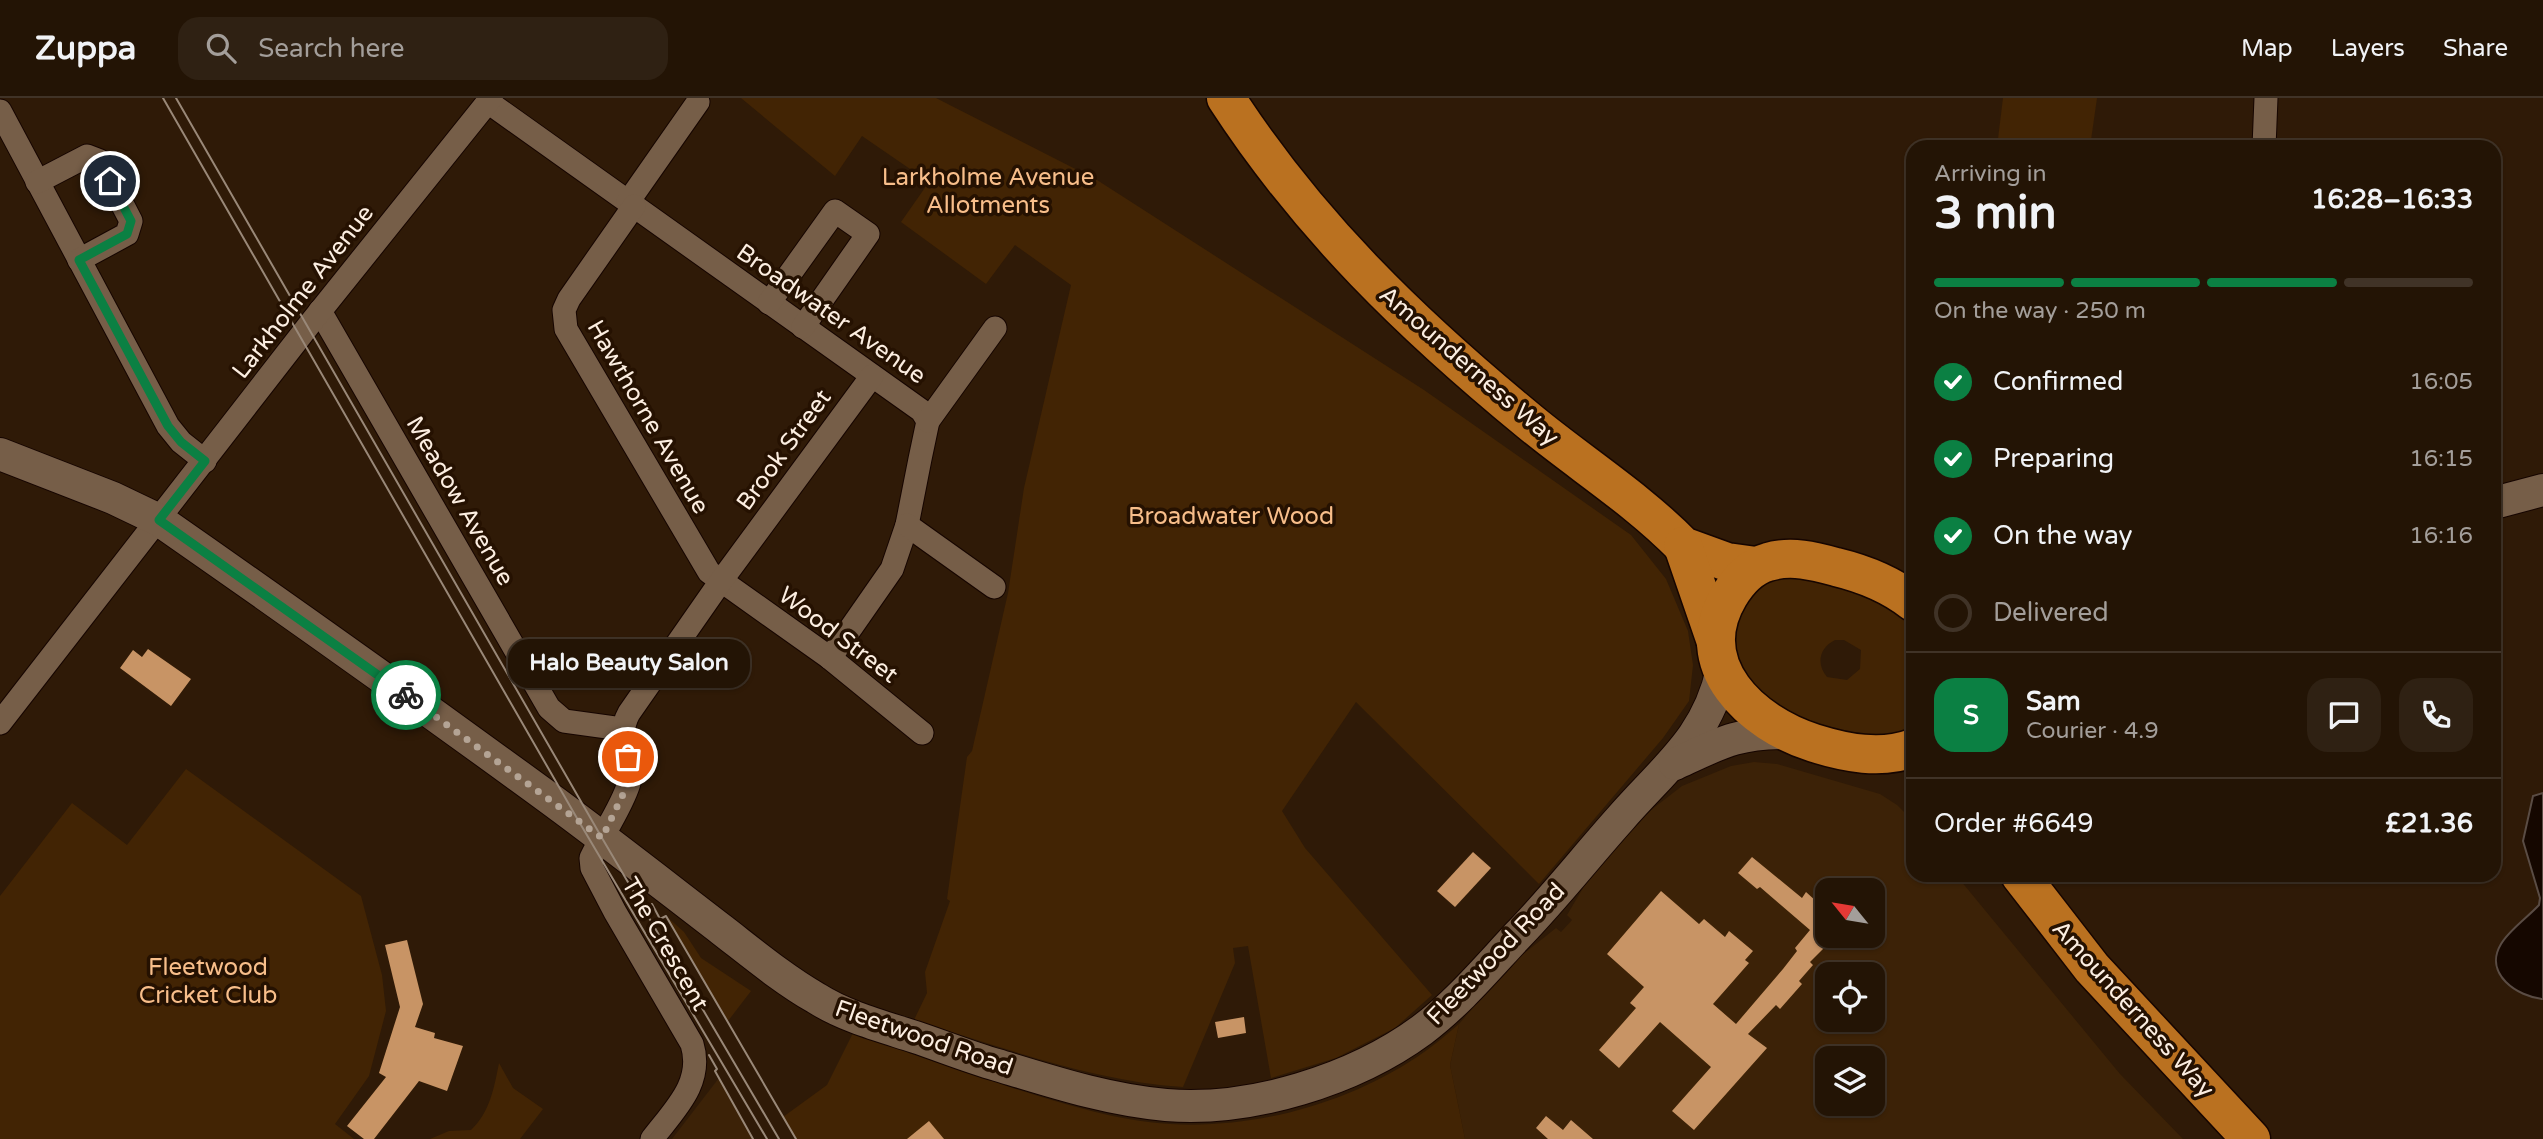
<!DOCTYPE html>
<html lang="en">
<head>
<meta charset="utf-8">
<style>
	:root { --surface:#231405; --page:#2f2113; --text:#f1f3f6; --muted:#a39e9a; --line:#403327; --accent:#0b8043 }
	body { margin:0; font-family:"Varela Round",sans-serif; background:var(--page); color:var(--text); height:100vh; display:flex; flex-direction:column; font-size:26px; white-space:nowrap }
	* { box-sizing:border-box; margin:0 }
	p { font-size:23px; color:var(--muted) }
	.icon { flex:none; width:38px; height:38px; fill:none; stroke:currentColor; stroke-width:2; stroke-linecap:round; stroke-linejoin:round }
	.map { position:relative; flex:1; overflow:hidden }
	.details { position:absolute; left:1906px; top:42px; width:595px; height:742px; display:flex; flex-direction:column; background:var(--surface); border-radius:21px; box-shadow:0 2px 5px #0004,0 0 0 2px var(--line) }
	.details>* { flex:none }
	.needle { width:46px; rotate:300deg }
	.buttons { position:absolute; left:1815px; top:780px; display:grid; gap:14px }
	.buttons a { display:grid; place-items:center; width:70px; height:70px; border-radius:14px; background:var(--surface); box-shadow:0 2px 5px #0004,0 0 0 2px var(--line); font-size:35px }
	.pin { position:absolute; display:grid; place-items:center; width:60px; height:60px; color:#fff; margin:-30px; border:4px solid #fff; border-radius:50%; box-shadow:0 2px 7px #0007 }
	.courier { position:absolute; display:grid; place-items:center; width:70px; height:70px; margin:-35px; border:5px solid #0b8043; border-radius:50%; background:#fff; color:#222; box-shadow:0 2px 9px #0007 }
	.bubble { position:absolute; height:49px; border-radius:21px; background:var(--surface); box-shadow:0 2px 5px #0004,0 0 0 2px var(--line); font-size:23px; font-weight:800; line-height:49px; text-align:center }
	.head em { font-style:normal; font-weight:800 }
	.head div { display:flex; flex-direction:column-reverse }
	.head { display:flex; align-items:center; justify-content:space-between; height:119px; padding:0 28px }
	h1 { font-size:46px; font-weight:800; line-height:52px }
	.bar { display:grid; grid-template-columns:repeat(4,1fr); gap:10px 7px; align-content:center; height:84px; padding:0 28px }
	.bar i { height:9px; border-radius:5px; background:var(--line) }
	.bar .selected { background:var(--accent) }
	.bar p { grid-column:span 4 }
	.line { display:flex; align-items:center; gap:18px; padding:0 28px; border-top:2px solid var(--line) }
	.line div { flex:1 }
	.round { display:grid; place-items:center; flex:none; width:74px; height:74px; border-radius:21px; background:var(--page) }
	ol { padding:0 28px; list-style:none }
	li { display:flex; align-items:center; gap:21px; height:77px }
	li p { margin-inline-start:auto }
	li .icon { padding:7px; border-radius:50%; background:var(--accent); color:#fff; stroke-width:4 }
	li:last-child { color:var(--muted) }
	li i { width:38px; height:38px; border:4px solid var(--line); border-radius:50% }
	header { display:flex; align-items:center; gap:42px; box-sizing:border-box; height:98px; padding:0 35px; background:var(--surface); border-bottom:2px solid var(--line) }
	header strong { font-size:33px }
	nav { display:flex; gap:38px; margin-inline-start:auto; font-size:24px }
	.search { width:490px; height:63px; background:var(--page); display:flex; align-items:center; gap:18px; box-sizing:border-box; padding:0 24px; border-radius:21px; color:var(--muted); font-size:26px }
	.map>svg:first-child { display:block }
</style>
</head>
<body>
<header>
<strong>Zuppa</strong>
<div class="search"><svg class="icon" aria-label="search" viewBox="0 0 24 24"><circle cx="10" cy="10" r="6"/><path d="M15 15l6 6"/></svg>Search here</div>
<nav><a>Map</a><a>Layers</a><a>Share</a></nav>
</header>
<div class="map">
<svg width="2543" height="1041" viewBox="0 0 2543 1041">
	<rect width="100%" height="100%" fill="#2f1a07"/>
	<g fill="#3c2207" fill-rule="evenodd">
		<path d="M1754,664L1777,666L1880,696L1897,707L1913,723V777H1956L2120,976L2183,1041H1465L1450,967L1459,926L1511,866L1556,830L1561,834L1572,822L1567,817L1589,780L1642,719L1682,688L1731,668ZM1827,793H1872V838H1827ZM1827,877H1872V922H1827ZM1827,961H1872V1006H1827Z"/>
		<path d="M719,980L753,1041H672Z"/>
	</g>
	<g fill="#422404" fill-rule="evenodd">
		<path d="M741,0H936L1097,82L1424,292L1631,437L1666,481L1688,533L1693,567L1689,603L1663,640L1539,786L1356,604L1282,713L1305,750L1432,897L1395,930L1336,960L1271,980L1248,848L1233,850L1235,865L1183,989C1091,983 1002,949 914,922L927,895L925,874L950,803L947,801L967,659L972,653L1008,495L1024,390L1071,187L1015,147L986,186L901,124L929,84L862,38L835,78Z"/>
		<path d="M2003,0H2097L2090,49H1997Z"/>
		<path d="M1788,477C1836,489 1878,492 1913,530V632C1870,655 1778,621 1747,586C1740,577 1734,547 1729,534L1752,490ZM1835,542H1844L1861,552L1860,571L1847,582L1827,579C1816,566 1819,550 1835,542Z"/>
		<path d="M186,671L361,798L382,877L386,913L369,978L335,1026L354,1041H0V798L72,705L127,747Z"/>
		<path d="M666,818L684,834L701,860L751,893L728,923Z"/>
		<path d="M1459,926L1450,967L1465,1041H796L783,1019L827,987L853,935C908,955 963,974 1019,992C1068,1007 1118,1023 1170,1026C1255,1031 1346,1006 1417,959C1432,949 1446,937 1459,926Z"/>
		<path d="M499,965L513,990L543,1011L520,1041H430L449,1033L471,1032C490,1014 494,990 499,965Z"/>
	</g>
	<path fill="#150700" stroke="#5a4c44" stroke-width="2" d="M2543,695V901C2518,899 2483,876 2501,846C2509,832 2528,819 2539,807L2540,800L2523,743L2533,698Z"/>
	<g fill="#c89465">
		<path d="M148,551L191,581L171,608L120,570L133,552L142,559Z"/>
		<path d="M1473,754L1491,770L1455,809L1437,793Z"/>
		<path d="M1752,759L1802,800L1806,794L1827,813V847L1810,864L1813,867L1799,883L1802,886L1780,911L1776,907L1748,936L1767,950L1694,1032L1672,1013L1711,969L1660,924L1619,970L1599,952L1636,910L1630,905L1644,889L1607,856L1661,793L1699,826L1704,821L1725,839L1729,833L1753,853L1745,862L1749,865L1713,906L1736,926L1783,871L1797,853L1795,850L1810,832L1760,789L1757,791L1738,775Z"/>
		<path d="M407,842L423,906L415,929L435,935L434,940L463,948L447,993L419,983L374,1041H364L347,1028L386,979L379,975L400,909L385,847Z"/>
		<path d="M1244,919L1246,935L1218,940L1215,924Z"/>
		<path d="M1546,1018L1563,1032L1571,1022L1593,1041H1548L1536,1030Z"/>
		<path d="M929,1023L944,1041H907Z"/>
	</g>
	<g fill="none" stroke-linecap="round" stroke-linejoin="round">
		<defs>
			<g id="street">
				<path d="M488,4L922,313L928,323L920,361L907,427L892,471L830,560"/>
				<path d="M0,13L168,328L181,344L205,363"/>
				<path d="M2264,49L2266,0"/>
				<path d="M37,84L87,58L100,63L131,123L127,136L79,162"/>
				<path d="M628,104L698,4"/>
				<path d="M634,108L569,201L564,212L566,231L709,474L830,560L922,635"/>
				<path d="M769,205L835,113L868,136L803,229"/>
				<path d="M320,213L549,610L564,623L622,631"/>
				<path d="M928,323L995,230"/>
				<path d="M907,427L994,489"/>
				<path d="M0,625L309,227L491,0"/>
				<path d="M652,1041C674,1012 704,985 692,946L615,814L592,770L591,760C602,737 622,709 629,685C636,659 614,642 629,615L721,483L872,278"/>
			</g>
			<g id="secondary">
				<path d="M0,356L113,400L159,422C291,514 423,608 553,703C610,745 666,789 722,832C753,856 783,881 816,900C846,919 881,928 915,939C942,948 969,959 997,967C1053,984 1108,1002 1166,1007C1251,1014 1354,982 1422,932C1458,905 1488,869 1518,837C1554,800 1586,759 1620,721C1664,670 1707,641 1722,572"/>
				<path d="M2494,405L2543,392"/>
				<path d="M1675,666C1720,645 1738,634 1790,635"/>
			</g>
			<g id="highway">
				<path d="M1226,0C1309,128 1413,228 1530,324C1581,366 1637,401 1683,448L1727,464L1756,468"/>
				<path d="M1683,448L1715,541"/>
				<path d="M1913,504C1890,486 1865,476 1836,469C1814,463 1791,457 1768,464C1750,469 1738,483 1729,498C1688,567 1751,625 1814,645C1846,655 1881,662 1913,650"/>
				<path d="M2020,777L2092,870L2251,1041"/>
			</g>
		</defs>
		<use href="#street" stroke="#160500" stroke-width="25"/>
		<use href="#secondary" stroke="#160500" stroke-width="34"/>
		<use href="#highway" stroke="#160500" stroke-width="41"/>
		<use href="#street" stroke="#765e48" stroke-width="23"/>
		<use href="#secondary" stroke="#765e48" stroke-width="32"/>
		<use href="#highway" stroke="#ba7120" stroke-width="38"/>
		<g stroke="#998878" stroke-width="2">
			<path d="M163,0L578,722L767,1041"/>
			<path d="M176,0L602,740L779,1041"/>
			<path d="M652,806L660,821L666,818L796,1041"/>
			<path d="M709,957L717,971L715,973L753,1041"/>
		</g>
	</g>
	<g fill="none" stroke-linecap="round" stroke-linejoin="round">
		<path stroke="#b4a495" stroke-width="7" stroke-dasharray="0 12.6" d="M406,597L602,740L628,686V659"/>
		<path stroke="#0b8043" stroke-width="9" d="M110,83L131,123L127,136L79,162L168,328L181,344L205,363L159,422L406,597"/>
	</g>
	<g text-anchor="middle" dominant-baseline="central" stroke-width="7" stroke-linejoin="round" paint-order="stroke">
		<g font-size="24" fill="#f8be8a" stroke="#251101">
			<text x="988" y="79">Larkholme Avenue<tspan x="988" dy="28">Allotments</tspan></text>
			<text x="1231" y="418">Broadwater Wood</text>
			<text x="208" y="869">Fleetwood<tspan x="208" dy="28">Cricket Club</tspan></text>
		</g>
		<g font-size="24" fill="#fceee1" stroke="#251101">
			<text transform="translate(303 194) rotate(-52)">Larkholme Avenue</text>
			<text transform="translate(831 216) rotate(35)">Broadwater Avenue</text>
			<text transform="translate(1469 268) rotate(41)">Amounderness Way</text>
			<text transform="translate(648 319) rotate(60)">Hawthorne Avenue</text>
			<text transform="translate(784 352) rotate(-54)">Brook Street</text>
			<text transform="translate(460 403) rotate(60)">Meadow Avenue</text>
			<text transform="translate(838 537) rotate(37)">Wood Street</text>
			<text transform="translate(665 846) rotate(60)">The Crescent</text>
			<text transform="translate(1496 856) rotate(-46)">Fleetwood Road</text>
			<text transform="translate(2133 911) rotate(48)">Amounderness Way</text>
			<text transform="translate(924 940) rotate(19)">Fleetwood Road</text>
		</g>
	</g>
</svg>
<div class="buttons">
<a><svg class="needle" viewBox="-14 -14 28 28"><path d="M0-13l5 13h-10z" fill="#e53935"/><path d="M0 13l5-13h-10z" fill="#a39e9a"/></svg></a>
<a><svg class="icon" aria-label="locate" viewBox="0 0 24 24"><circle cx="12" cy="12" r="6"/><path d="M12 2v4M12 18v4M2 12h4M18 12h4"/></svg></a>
<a><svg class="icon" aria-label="layers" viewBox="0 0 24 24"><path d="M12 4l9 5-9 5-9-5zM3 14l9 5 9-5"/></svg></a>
</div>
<div class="pin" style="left:628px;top:659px;background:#ea580c"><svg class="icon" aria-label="bag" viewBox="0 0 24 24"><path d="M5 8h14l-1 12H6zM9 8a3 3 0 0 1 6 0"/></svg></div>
<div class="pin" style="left:110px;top:83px;background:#1f2937"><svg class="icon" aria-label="home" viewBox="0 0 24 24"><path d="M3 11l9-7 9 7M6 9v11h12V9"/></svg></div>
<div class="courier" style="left:406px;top:597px"><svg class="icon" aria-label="bike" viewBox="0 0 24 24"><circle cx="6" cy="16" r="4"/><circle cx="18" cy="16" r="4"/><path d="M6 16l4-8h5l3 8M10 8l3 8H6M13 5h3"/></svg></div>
<div class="bubble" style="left:508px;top:541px;width:242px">Halo Beauty Salon</div>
<section class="details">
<div class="head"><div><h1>3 min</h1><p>Arriving in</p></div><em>16:28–16:33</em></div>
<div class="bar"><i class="selected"></i><i class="selected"></i><i class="selected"></i><i></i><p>On the way · 250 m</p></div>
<ol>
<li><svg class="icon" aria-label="check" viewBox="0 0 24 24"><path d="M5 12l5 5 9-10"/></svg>Confirmed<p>16:05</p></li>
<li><svg class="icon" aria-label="check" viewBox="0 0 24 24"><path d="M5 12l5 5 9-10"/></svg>Preparing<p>16:15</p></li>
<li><svg class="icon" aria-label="check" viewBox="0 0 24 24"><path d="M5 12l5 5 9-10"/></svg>On the way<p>16:16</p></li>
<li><i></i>Delivered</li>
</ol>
<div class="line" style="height:126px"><b class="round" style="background:var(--accent);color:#fff">S</b><div><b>Sam</b><p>Courier · 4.9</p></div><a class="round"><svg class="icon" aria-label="chat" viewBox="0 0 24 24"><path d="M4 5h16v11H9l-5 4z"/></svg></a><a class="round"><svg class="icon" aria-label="phone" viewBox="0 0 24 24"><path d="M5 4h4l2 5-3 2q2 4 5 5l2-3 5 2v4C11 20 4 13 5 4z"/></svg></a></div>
<div class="line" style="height:91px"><div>Order #6649</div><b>£21.36</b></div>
</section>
</div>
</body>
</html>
